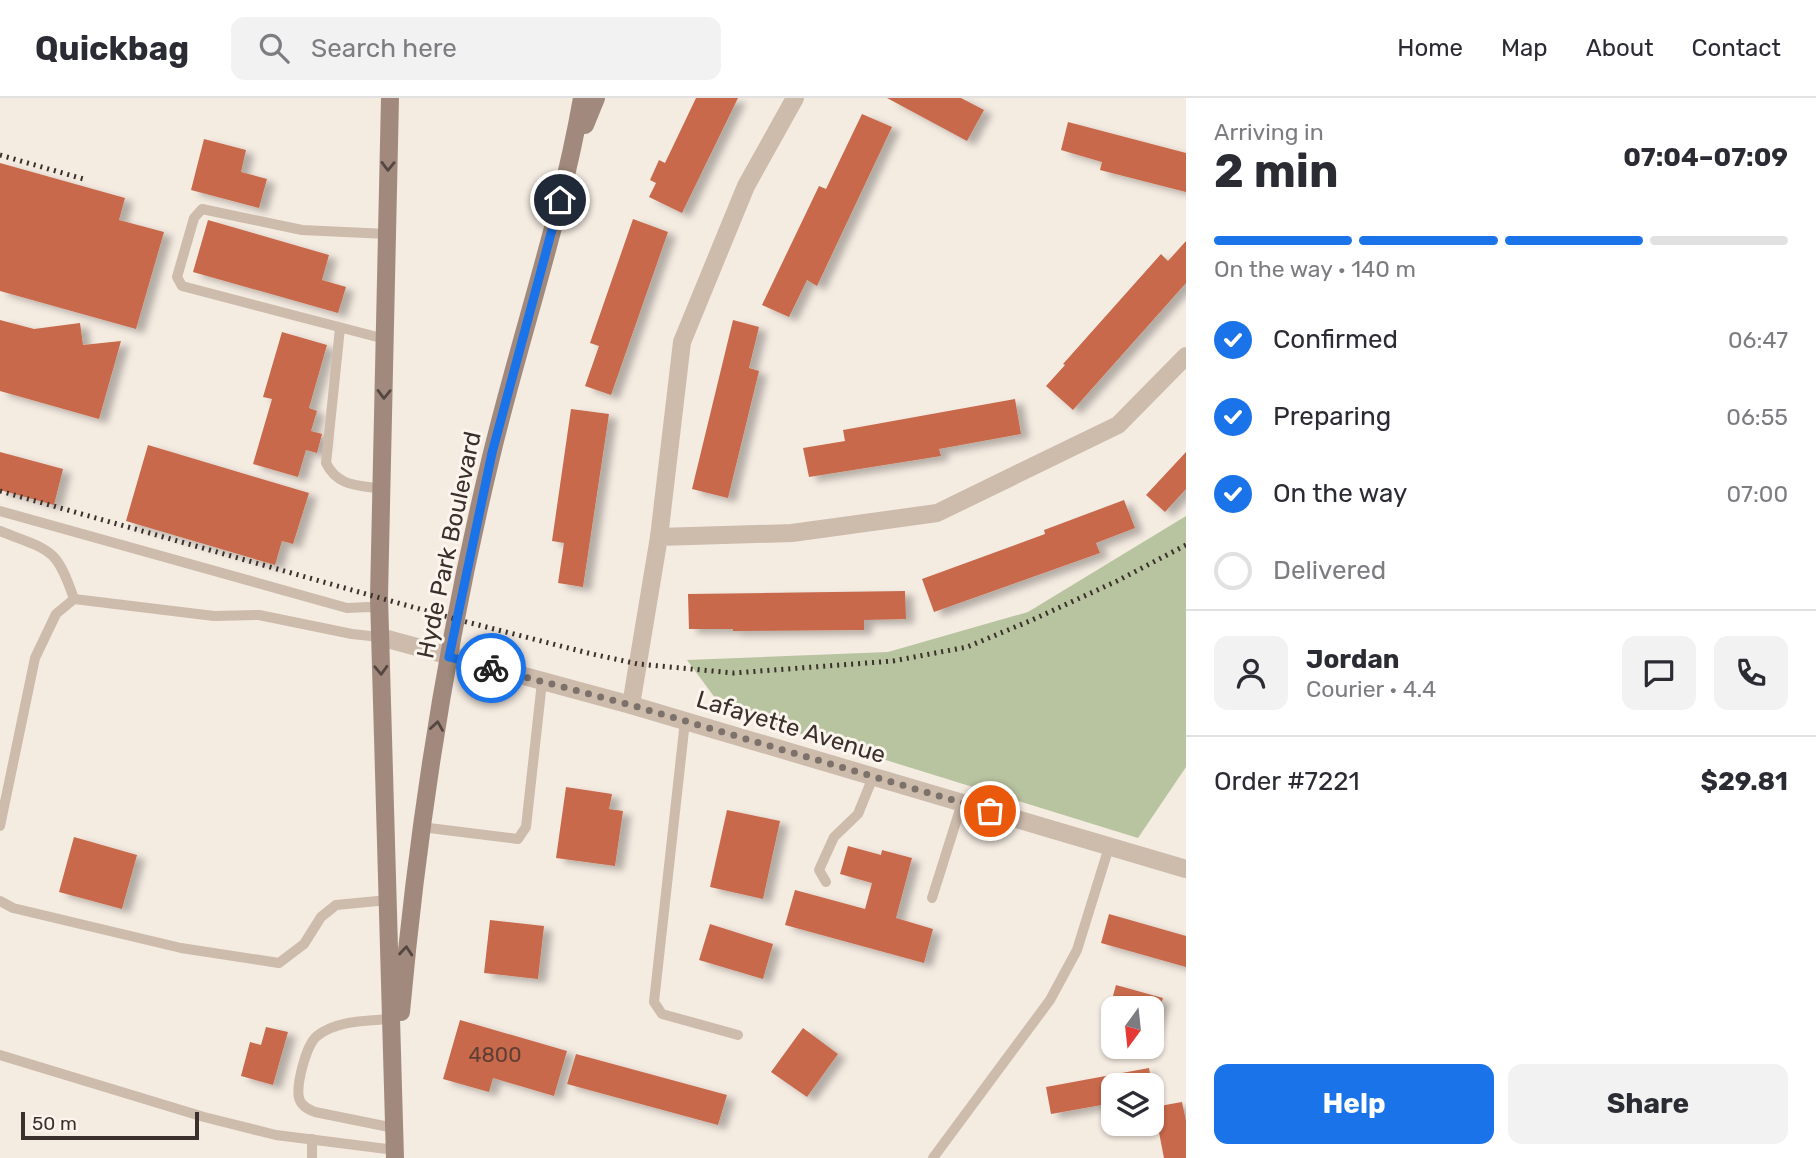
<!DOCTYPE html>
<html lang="en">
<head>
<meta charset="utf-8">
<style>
	:root { --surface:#fff; --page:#f2f2f3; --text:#2b2b33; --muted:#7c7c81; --line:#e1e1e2; --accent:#1a73e8 }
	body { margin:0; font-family:Rubik,sans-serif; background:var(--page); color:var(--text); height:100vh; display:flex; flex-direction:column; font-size:26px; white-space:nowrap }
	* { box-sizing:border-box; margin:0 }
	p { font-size:23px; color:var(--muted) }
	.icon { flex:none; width:38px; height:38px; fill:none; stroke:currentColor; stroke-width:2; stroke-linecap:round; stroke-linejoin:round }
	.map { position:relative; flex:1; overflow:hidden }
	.panel { display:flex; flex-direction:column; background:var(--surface); width:630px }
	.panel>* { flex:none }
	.needle { width:46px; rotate:195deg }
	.fabs { position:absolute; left:1101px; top:898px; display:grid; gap:14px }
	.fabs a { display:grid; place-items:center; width:63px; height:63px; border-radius:14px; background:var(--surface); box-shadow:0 2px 5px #0004; font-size:35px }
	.scale { position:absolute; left:21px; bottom:18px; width:178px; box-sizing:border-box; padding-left:7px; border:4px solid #3b302b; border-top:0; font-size:19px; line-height:24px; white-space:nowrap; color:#3b302b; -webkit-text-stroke:5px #fbf5ee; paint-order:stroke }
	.pin { position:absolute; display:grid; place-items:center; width:60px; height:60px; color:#fff; margin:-30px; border:4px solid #fff; border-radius:50%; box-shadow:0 2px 7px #0007 }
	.courier { position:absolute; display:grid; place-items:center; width:70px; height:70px; margin:-35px; border:5px solid #1a73e8; border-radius:50%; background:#fff; color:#222; box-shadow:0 2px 9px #0007 }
	.summary em { font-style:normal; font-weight:700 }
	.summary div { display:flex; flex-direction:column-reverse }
	.summary { display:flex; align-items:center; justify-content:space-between; height:119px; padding:0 28px }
	h1 { font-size:46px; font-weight:700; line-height:52px }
	.bar { display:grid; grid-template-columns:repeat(4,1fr); gap:10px 7px; align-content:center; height:84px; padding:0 28px }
	.bar i { height:9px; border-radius:5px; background:var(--line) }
	.bar .selected { background:var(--accent) }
	.bar p { grid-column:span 4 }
	.line { display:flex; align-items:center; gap:18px; padding:0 28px; border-top:2px solid var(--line) }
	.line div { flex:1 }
	.round { display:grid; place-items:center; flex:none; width:74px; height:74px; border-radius:14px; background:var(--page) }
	ol { padding:0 28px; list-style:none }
	li { display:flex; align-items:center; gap:21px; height:77px }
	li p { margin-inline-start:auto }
	li .icon { padding:7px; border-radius:50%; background:var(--accent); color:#fff; stroke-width:4 }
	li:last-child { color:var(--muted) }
	li i { width:38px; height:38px; border:4px solid var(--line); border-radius:50% }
	.button { display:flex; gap:14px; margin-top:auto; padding:14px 28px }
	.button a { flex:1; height:80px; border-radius:14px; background:var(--accent); color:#fff; font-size:28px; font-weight:700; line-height:80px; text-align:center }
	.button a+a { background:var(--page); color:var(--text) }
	header { display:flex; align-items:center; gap:42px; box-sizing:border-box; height:98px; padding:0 35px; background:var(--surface); border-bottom:2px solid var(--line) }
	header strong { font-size:33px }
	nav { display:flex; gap:38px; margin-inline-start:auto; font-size:24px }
	.search { width:490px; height:63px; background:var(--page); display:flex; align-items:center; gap:18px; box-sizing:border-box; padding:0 24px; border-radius:14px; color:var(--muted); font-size:26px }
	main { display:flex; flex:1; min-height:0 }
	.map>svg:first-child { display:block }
</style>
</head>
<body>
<header>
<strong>Quickbag</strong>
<div class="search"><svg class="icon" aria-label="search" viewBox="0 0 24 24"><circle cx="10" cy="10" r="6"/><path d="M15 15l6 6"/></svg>Search here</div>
<nav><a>Home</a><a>Map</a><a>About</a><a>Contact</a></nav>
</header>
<main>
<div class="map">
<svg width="1186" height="1060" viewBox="0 0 1186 1060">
	<defs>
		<filter id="shadow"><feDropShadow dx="8" dy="4.5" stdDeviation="3.5" flood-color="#0004"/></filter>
	</defs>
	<rect width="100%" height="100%" fill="#f4ebe1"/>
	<path fill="#b8c4a0" d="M1186,418V669L1138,740L724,612L687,562L888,554L1028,514Z"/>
	<g fill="#c8694b" filter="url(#shadow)">
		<path d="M696,0H738L682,115L649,99L656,85L650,82L659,62L665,65Z"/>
		<path d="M887,0H961L984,12L967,43Z"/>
		<path d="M862,16L892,29L817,188L807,182L789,219L762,207L819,88L826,91Z"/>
		<path d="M1068,24L1186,55V94L1100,72L1102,64L1061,52Z"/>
		<path d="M204,41L246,52L241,74L267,81L259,110L191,92Z"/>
		<path d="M0,65L125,100L119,122L164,134L136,231L0,193Z"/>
		<path d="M633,121L668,134L611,297L585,288L599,248L590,245Z"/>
		<path d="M208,122L329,157L322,182L346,189L338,215L193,174Z"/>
		<path d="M1186,143V185L1073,312L1046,288L1065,267L1063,266L1161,156L1168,163Z"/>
		<path d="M0,222L34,231L80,225L83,247L121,243L99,321L0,293Z"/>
		<path d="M733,222L759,229L749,270L759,273L728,400L692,391Z"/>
		<path d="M282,234L327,247L309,310L317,313L311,333L322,336L317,355L306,352L298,379L253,366L272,301L263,299Z"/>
		<path d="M1015,301L1021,336L939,351L941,358L809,379L803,350L845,343L843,332Z"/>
		<path d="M571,311L609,316L583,489L558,485L564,445L552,443Z"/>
		<path d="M148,347L309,395L293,446L282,443L275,467L126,423Z"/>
		<path d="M0,354L63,371L54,407L0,392Z"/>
		<path d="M1186,354V391L1165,414L1146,397Z"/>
		<path d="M1124,402L1135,430L1096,445L1100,455L934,514L922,481L1045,436L1044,432Z"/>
		<path d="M905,493L906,521L864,522V532L733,533V531H689L688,496Z"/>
		<path d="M566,689L612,696L609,711L623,713L615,768L556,760Z"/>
		<path d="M727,712L780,723L763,801L710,789Z"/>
		<path d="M74,739L137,757L122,811L59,794Z"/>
		<path d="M848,748L881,757L882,752L912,760L896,820L933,831L924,865L785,827L795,792L865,811L872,785L840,776Z"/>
		<path d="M1109,816L1186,838V869L1101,845Z"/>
		<path d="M490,822L544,828L538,881L484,875Z"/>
		<path d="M710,826L773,846L763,881L699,862Z"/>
		<path d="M1116,887L1163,900L1152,937V910H1128L1111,905Z"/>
		<path d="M460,922L567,953L554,998L493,980L489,994L443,981Z"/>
		<path d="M266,929L288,934L273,987L241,978L250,944L261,947Z"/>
		<path d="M803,930L838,956L807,999L771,974Z"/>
		<path d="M576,956L727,997L718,1027L567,986Z"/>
		<path d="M1149,970L1152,987H1113V1005L1051,1016L1046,989Z"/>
		<path d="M1182,1004L1186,1023V1060H1164L1154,1009Z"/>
	</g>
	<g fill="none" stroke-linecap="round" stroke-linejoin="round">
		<g stroke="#cdbbac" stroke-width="10">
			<path d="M340,230L326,365C338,389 358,387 382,391"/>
			<path d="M385,241L182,188L177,179L194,120L202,111L302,132L387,136"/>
			<path d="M0,413L347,510L369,509L379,510"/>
			<path d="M0,433C50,453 56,448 74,501"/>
			<path d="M685,623L654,904L662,916L738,937"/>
			<path d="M0,728L35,560L56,516L74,501L214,518L259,517L352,536L380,539"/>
			<path d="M421,729L518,741L526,729L542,584"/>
			<path d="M826,784L819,772L834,739L858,716L873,679"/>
			<path d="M932,800L962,705"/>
			<path d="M0,803L13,810L181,850L279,865L304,846L321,819L336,807L388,802"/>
			<path d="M391,921C367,923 337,922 317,938C306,947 296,987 299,1000C301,1008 308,1011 315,1014L394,1030"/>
			<path d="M0,957L204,1019L276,1037L395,1052"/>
			<path d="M312,1060V1041"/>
			<path d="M933,1060L1050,902L1077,852L1109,749"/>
		</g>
		<g stroke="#cdbbac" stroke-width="18">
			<path d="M659,439L682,244L746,88L795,0"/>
			<path d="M380,539L631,607L1186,771"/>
			<path d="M631,607L659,439L792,435L937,415L1118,327L1186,258"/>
		</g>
		<g stroke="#a18a7d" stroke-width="18">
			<path d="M390,0L379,499L395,1060"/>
			<path d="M585,27L596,0"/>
			<path d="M401,914C418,726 447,539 492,355C521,236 561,120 582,0"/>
		</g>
		<g stroke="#3b302b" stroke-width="5" stroke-dasharray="2 5" stroke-linecap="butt">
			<path d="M0,57L87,82"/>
			<path d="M0,393L455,521L592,556L638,566L734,575L893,563L967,549L1032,522L1117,483L1186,447"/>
		</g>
	</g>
	<defs><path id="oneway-chevron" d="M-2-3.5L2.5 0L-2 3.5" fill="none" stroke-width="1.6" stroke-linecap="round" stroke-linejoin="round" transform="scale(1.75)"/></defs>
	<g stroke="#544640">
		<use href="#oneway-chevron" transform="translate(388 68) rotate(91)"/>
		<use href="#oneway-chevron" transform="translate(384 296) rotate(91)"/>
		<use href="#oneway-chevron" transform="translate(381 572) rotate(88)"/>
		<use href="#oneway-chevron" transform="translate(437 628) rotate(-81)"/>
		<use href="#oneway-chevron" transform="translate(406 853) rotate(-85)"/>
	</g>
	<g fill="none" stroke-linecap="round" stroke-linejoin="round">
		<path stroke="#7c716b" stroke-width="7" stroke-dasharray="0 12.6" d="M491,570L631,607L990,713"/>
		<path stroke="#1a73e8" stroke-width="9" d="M491,570L449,559L492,355L560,102"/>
	</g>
	<g text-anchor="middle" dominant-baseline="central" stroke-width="6" stroke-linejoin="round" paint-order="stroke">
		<g font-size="21" fill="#5e3e33">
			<text x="495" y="956">4800</text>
		</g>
		<g font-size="24" fill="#3b302b" stroke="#fbf5ee">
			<text transform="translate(449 447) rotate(-78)">Hyde Park Boulevard</text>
			<text transform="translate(791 629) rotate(17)">Lafayette Avenue</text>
		</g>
	</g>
</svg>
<div class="fabs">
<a><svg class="needle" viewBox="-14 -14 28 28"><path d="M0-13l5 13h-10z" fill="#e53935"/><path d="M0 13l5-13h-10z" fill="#7c7c81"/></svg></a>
<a><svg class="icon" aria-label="layers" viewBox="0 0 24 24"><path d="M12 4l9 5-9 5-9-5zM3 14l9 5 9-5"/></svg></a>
</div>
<div class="scale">50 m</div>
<div class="pin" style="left:990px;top:713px;background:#ea580c"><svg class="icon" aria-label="bag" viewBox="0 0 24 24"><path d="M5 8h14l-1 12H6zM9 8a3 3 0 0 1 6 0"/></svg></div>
<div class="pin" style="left:560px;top:102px;background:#1f2937"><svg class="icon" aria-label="home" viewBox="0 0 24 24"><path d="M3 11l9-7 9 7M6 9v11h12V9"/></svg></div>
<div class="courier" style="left:491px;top:570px"><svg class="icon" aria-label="bike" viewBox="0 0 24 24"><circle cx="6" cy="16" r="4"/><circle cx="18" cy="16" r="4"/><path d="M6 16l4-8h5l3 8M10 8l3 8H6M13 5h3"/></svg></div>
</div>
<section class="panel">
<div class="summary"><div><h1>2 min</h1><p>Arriving in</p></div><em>07:04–07:09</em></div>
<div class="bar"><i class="selected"></i><i class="selected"></i><i class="selected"></i><i></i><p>On the way · 140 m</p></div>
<ol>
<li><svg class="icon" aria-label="check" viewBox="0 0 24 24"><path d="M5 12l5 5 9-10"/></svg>Confirmed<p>06:47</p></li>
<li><svg class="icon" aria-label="check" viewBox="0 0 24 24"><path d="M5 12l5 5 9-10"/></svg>Preparing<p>06:55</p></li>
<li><svg class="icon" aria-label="check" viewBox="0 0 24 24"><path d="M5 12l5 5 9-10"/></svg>On the way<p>07:00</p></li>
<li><i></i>Delivered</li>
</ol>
<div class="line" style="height:126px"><a class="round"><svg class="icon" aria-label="person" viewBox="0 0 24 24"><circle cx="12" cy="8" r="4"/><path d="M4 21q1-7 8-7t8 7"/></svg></a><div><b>Jordan</b><p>Courier · 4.4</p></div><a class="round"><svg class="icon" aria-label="chat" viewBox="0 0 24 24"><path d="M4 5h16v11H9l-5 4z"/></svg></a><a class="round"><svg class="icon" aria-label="phone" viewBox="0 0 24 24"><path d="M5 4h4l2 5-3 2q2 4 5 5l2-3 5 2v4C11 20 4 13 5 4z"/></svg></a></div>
<div class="line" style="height:91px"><div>Order #7221</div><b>$29.81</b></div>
<div class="button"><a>Help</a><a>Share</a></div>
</section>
</main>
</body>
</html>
